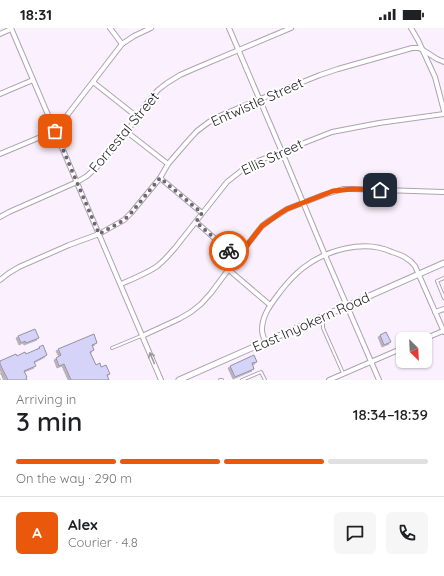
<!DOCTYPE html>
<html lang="en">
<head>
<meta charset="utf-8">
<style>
	:root { --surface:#fff; --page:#f6f6f6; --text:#202124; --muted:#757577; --line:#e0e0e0; --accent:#ea580c }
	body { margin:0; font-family:Quicksand,sans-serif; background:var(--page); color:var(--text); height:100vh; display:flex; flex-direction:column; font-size:15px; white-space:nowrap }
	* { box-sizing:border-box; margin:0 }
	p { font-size:13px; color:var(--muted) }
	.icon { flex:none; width:22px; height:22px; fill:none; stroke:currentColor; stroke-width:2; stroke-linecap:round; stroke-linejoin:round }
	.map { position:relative; height:352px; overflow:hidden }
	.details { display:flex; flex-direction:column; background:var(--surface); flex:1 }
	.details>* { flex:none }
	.needle { width:26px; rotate:156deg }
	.fabs { position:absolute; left:396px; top:304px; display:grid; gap:8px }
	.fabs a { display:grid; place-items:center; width:36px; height:36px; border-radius:6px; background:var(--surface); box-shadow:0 1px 3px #0004; font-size:20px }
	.pin { position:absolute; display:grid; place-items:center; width:34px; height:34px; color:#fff; margin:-17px; border-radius:8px; box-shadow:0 2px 6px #0006 }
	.courier { position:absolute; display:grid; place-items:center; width:40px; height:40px; margin:-20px; border:3px solid #ea580c; border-radius:50%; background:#fff; color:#222; box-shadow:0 1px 5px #0007 }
	.head em { font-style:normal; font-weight:600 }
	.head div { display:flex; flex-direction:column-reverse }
	.head { display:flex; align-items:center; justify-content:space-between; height:68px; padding:0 16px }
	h1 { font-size:26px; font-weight:600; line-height:30px }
	.bar { display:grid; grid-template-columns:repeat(4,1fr); gap:6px 4px; align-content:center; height:48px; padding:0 16px }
	.bar i { height:5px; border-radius:3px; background:var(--line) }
	.bar .selected { background:var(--accent) }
	.bar p { grid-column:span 4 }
	.line { display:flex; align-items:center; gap:10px; padding:0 16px; border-top:1px solid var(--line) }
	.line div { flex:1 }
	.round { display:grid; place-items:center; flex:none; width:42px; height:42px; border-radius:6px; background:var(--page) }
	.status { display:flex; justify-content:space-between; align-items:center; height:28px; padding:0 20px; background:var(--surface); direction:ltr }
	.status svg { height:11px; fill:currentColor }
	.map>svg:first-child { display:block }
</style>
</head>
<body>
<div class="status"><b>18:31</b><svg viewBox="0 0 49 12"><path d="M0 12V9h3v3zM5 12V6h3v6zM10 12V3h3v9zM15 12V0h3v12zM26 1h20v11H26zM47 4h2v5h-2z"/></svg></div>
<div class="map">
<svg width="444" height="352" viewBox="0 0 444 352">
	<defs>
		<filter id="shadow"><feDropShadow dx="-2" dy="2" stdDeviation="0" flood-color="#0004"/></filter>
	</defs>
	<rect width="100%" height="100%" fill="#fbf1fe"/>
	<g fill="#d6d3f9" stroke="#9291a2" filter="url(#shadow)">
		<path d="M35,301L39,310L26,315L25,313L21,315L18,308Z"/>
		<path d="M386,304L391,314L384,317L380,307Z"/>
		<path d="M94,306L97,315L92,317L94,322L90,324L96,337L100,335L101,339L106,337L110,346L107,347L109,352H71L64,336L59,338L56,330L61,327L58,321Z"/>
		<path d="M43,317L47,327L34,334L36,338L24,343L27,349L26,350L27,352H8L0,336V333L16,326L17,328L25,324L26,326L40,320L39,319Z"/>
		<path d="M254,327L257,334L252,335L254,341L235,349L230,338Z"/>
	</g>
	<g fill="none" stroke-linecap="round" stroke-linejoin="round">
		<defs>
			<g id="service">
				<path d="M444,250L437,253L444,270"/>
				<path d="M323,290V300L343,345"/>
				<path d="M112,320L141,308"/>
				<path d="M0,347L2,352"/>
				<path d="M220,352H222"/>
				<path d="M242,352L261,344L265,352"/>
			</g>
			<g id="minor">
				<path d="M11,0L161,352"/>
				<path d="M110,0L122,16"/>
				<path d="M229,0L282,124L325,227L379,352"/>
				<path d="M411,0L418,12L435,49L444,83"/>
				<path d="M0,6L11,1"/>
				<path d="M93,54L136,88"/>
				<path d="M0,66L33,52"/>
				<path d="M127,104L168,136"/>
				<path d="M0,126L55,103L122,16L134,8L151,0"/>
				<path d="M160,150L202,185"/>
				<path d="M0,189L9,184L77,154L87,148L99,137L127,104L141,82L158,62L167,55L180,47L196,40L291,0"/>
				<path d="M196,194L237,230"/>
				<path d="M229,242L270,277"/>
				<path d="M0,252L9,245L19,239L69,217L99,206L124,192L131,185L160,150L168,136L187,114L197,103L209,94L222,87L248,76L320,47L338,41L412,20H419L423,22L437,31L444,34"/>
				<path d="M121,256C133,251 145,246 156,239C163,234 169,227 175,220L227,154L241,143L258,133L332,104L379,95L444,86"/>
				<path d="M435,284L444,281"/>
				<path d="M142,308L179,291L191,284L201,276L211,265L237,230L262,198L270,192L287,181L323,167L343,161H352L444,164"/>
				<path d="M424,311L443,303"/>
				<path d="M265,314C264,310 262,306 262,302C262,287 271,276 280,264C287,255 294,247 303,240C326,222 364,211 392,224C401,227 409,230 415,238L444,304"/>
				<path d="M329,352L403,320"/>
			</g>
			<path id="tertiary" d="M179,352L444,235"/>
		</defs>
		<use href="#service" stroke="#aea2b1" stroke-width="4"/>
		<use href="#minor" stroke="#aea2b1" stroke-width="6"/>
		<use href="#tertiary" stroke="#aea2b1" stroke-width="7"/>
		<use href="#service" stroke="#fff" stroke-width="2"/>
		<use href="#minor" stroke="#fff" stroke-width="4"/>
		<use href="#tertiary" stroke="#fff" stroke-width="5"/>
	</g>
	<defs><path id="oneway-shaft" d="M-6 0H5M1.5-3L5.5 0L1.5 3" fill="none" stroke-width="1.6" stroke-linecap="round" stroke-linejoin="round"/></defs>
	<use stroke="#9c9a9c" href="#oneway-shaft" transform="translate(152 330) rotate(-113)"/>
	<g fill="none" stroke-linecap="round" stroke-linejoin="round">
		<path stroke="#6e6870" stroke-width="4" stroke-dasharray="0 7.2" d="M55,103L99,206L124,192L131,185L160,150L202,185L196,194L229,223"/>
		<path stroke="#ea580c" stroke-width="5" d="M229,223L237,230L262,198L279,186L287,181L333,163L352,161L380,162"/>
	</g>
	<g text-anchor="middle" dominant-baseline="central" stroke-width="4" stroke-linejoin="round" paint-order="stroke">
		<g font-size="14" fill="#221e24" stroke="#fff">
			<text transform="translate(257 74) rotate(-24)">Entwistle Street</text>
			<text transform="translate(124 104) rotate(-50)">Forrestal Street</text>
			<text transform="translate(272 129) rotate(-25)">Ellis Street</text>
			<text transform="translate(311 294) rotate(-24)">East Inyokern Road</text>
		</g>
	</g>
</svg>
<div class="fabs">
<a><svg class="needle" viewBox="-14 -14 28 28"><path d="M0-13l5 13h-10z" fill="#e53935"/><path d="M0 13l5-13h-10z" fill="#757577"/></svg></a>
</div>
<div class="pin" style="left:55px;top:103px;background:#ea580c"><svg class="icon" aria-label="bag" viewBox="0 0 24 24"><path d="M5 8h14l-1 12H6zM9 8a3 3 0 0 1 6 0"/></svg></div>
<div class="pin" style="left:380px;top:162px;background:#1f2937"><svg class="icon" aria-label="home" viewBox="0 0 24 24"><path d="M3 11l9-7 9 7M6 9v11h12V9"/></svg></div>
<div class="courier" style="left:229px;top:223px"><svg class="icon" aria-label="bike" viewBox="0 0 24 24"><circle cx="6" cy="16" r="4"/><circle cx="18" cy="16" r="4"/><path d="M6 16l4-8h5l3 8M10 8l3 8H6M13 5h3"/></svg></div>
</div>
<section class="details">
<div class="head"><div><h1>3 min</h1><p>Arriving in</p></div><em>18:34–18:39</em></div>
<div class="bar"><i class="selected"></i><i class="selected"></i><i class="selected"></i><i></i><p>On the way · 290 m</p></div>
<div class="line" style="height:72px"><b class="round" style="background:var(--accent);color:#fff">A</b><div><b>Alex</b><p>Courier · 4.8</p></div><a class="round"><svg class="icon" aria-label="chat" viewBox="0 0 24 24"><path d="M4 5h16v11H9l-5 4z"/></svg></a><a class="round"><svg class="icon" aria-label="phone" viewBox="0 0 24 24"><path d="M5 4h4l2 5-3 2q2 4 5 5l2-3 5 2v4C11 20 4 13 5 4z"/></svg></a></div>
</section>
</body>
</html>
